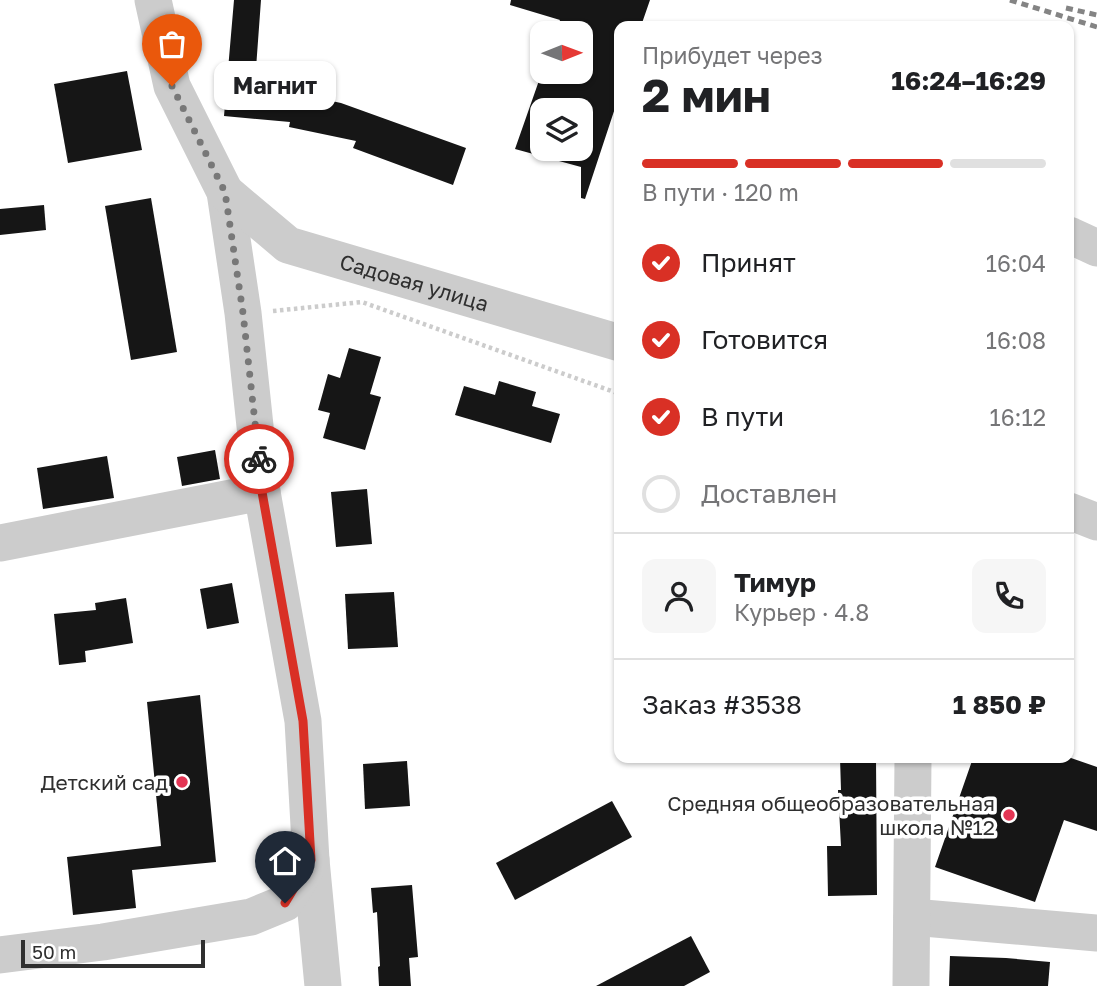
<!DOCTYPE html>
<html lang="ru">
<head>
<meta charset="utf-8">
<style>
	:root { --surface:#fff; --page:#f6f6f6; --text:#202124; --muted:#757577; --line:#e0e0e0; --accent:#d93025 }
	body { margin:0; font-family:"Golos Text",sans-serif; background:var(--page); color:var(--text); height:100vh; display:flex; flex-direction:column; font-size:26px; white-space:nowrap }
	* { box-sizing:border-box; margin:0 }
	p { font-size:23px; color:var(--muted) }
	.icon { flex:none; width:38px; height:38px; fill:none; stroke:currentColor; stroke-width:2; stroke-linecap:round; stroke-linejoin:round }
	.map { position:relative; flex:1; overflow:hidden }
	.side { position:absolute; left:614px; top:21px; width:460px; height:742px; display:flex; flex-direction:column; background:var(--surface); border-radius:14px; box-shadow:0 2px 5px #0004 }
	.side>* { flex:none }
	.needle { width:46px; rotate:89deg }
	.tools { position:absolute; left:530px; top:21px; display:grid; gap:14px }
	.tools a { display:grid; place-items:center; width:63px; height:63px; border-radius:14px; background:var(--surface); box-shadow:0 2px 5px #0004; font-size:35px }
	.scale { position:absolute; left:21px; bottom:18px; width:184px; box-sizing:border-box; padding-left:7px; border:4px solid #2f2f2f; border-top:0; font-size:19px; line-height:24px; white-space:nowrap; color:#2f2f2f; -webkit-text-stroke:5px #fff; paint-order:stroke }
	.pin { position:absolute; display:grid; place-items:center; width:60px; height:60px; color:#fff; margin:-72px -30px; border-radius:50% 50% 50% 0; rotate:-45deg; box-shadow:0 0 7px #0007 }
	.pin .icon { rotate:45deg }
	.courier { position:absolute; display:grid; place-items:center; width:70px; height:70px; margin:-35px; border:5px solid #d93025; border-radius:50%; background:#fff; color:#222; box-shadow:0 2px 9px #0007 }
	.bubble { position:absolute; height:49px; border-radius:14px; background:var(--surface); box-shadow:0 2px 5px #0004; font-size:23px; font-weight:700; line-height:49px; text-align:center }
	.overview em { font-style:normal; font-weight:700 }
	.overview div { display:flex; flex-direction:column-reverse }
	.overview { display:flex; align-items:center; justify-content:space-between; height:119px; padding:0 28px }
	h1 { font-size:46px; font-weight:700; line-height:52px }
	.bar { display:grid; grid-template-columns:repeat(4,1fr); gap:10px 7px; align-content:center; height:84px; padding:0 28px }
	.bar i { height:9px; border-radius:5px; background:var(--line) }
	.bar .active { background:var(--accent) }
	.bar p { grid-column:span 4 }
	.line { display:flex; align-items:center; gap:18px; padding:0 28px; border-top:2px solid var(--line) }
	.line div { flex:1 }
	.round { display:grid; place-items:center; flex:none; width:74px; height:74px; border-radius:14px; background:var(--page) }
	ol { padding:0 28px; list-style:none }
	li { display:flex; align-items:center; gap:21px; height:77px }
	li p { margin-inline-start:auto }
	li .icon { padding:7px; border-radius:50%; background:var(--accent); color:#fff; stroke-width:4 }
	li:last-child { color:var(--muted) }
	li i { width:38px; height:38px; border:4px solid var(--line); border-radius:50% }
	.map>svg:first-child { display:block }
</style>
</head>
<body>
<div class="map">
<svg width="1097" height="986" viewBox="0 0 1097 986">
	<rect width="100%" height="100%" fill="#fff"/>
	<g fill="#161616" fill-rule="evenodd">
		<path d="M234,0H261L255,82L266,83V87L341,103L466,148L453,185L353,148L356,141L289,127L290,122L224,116Z"/>
		<path d="M511,0H650L641,26H620V93L585,199L581,198V167L515,149L542,72H581V33H555L560,20L510,5ZM542,110H581V149H542Z"/>
		<path d="M127,71L142,150L68,163L54,84Z"/>
		<path d="M151,198L177,352L131,360L105,206Z"/>
		<path d="M44,205L46,230L0,235V209Z"/>
		<path d="M349,348L381,357L370,394L381,397L365,450L323,438L330,413L318,410L328,374L340,378Z"/>
		<path d="M499,381L536,392L532,406L560,414L551,443L455,415L464,386L495,395Z"/>
		<path d="M215,450L220,479L182,486L177,457Z"/>
		<path d="M107,456L114,498L43,509L37,468Z"/>
		<path d="M367,489L372,544L336,547L331,492Z"/>
		<path d="M232,583L239,623L207,629L200,589Z"/>
		<path d="M394,592L398,647L348,649L345,594Z"/>
		<path d="M126,598L133,643L85,651L86,662L59,665L54,614L96,610L95,603Z"/>
		<path d="M200,695L216,862L132,870L136,908L73,915L67,857L161,846L147,702Z"/>
		<path d="M840,758H876L877,895L828,896L827,846H841L838,790H841Z"/>
		<path d="M973,758H1071L1097,767V831L1064,820L1035,902L935,867Z"/>
		<path d="M407,761L410,806L365,809L363,764Z"/>
		<path d="M612,801L632,837L515,900L496,863Z"/>
		<path d="M412,885L418,957L409,958L411,986H379L378,967L380,966L377,912L373,913L371,888Z"/>
		<path d="M691,936L710,972L684,986H596Z"/>
		<path d="M950,956L1006,958L1050,962L1048,986H949Z"/>
	</g>
	<g fill="none" stroke-linecap="round" stroke-linejoin="round">
		<path stroke="#ccc" stroke-width="4.5" stroke-dasharray="3.5 3.5" stroke-linecap="butt" d="M273,311L362,302L620,394"/>
		<g stroke="#ccc" stroke-width="37">
			<path d="M153,0L172,86L225,192L243,313L262,492L303,721L311,860L323,986"/>
			<path id="s1" d="M225,192L288,245L620,343"/>
			<path d="M1069,235L1097,248"/>
			<path d="M1069,511L1097,522"/>
			<path d="M0,543L262,492"/>
			<path d="M912,917L1097,933"/>
			<path d="M0,955L103,942L251,917L285,903L311,860"/>
			<path d="M911,986L913,758"/>
		</g>
		<g stroke="#848484" stroke-width="5" stroke-dasharray="7 5" stroke-linecap="butt">
			<path d="M1010,0L1097,27"/>
			<path d="M1066,8L1097,15"/>
		</g>
	</g>
	<g fill="none" stroke-linecap="round" stroke-linejoin="round">
		<path stroke="#787878" stroke-width="7" stroke-dasharray="0 12.6" d="M172,86L225,192L243,313L259,459"/>
		<path stroke="#d93025" stroke-width="9" d="M259,459L262,492L303,721L311,860L285,903"/>
	</g>
	<g fill="#e33554" stroke="#fff" stroke-width="2.5">
		<circle cx="182" cy="782" r="7"/>
		<circle cx="1009" cy="815" r="7"/>
	</g>
	<g text-anchor="middle" dominant-baseline="central" stroke-width="7" stroke-linejoin="round" paint-order="stroke">
		<g font-size="21" fill="#2f2f2f" stroke="#fff">
			<text stroke="none"><textPath href="#s1" startOffset="214">Садовая улица</textPath></text>
		</g>
		<g font-size="21" fill="#2f2f2f" stroke="#fff" text-anchor="end">
			<text x="168" y="782">Детский сад</text>
			<text x="995" y="803">Средняя общеобразовательная<tspan x="995" dy="24">школа №12</tspan></text>
		</g>
	</g>
</svg>
<div class="tools">
<a><svg class="needle" viewBox="-14 -14 28 28"><path d="M0-13l5 13h-10z" fill="#e53935"/><path d="M0 13l5-13h-10z" fill="#757577"/></svg></a>
<a><svg class="icon" aria-label="layers" viewBox="0 0 24 24"><path d="M12 4l9 5-9 5-9-5zM3 14l9 5 9-5"/></svg></a>
</div>
<div class="scale">50 m</div>
<div class="pin" style="left:172px;top:86px;background:#ea580c"><svg class="icon" aria-label="bag" viewBox="0 0 24 24"><path d="M5 8h14l-1 12H6zM9 8a3 3 0 0 1 6 0"/></svg></div>
<div class="pin" style="left:285px;top:903px;background:#1f2937"><svg class="icon" aria-label="home" viewBox="0 0 24 24"><path d="M3 11l9-7 9 7M6 9v11h12V9"/></svg></div>
<div class="courier" style="left:259px;top:459px"><svg class="icon" aria-label="bike" viewBox="0 0 24 24"><circle cx="6" cy="16" r="4"/><circle cx="18" cy="16" r="4"/><path d="M6 16l4-8h5l3 8M10 8l3 8H6M13 5h3"/></svg></div>
<div class="bubble" style="left:214px;top:61px;width:122px">Магнит</div>
<section class="side">
<div class="overview"><div><h1>2 мин</h1><p>Прибудет через</p></div><em>16:24–16:29</em></div>
<div class="bar"><i class="active"></i><i class="active"></i><i class="active"></i><i></i><p>В пути · 120 m</p></div>
<ol>
<li><svg class="icon" aria-label="check" viewBox="0 0 24 24"><path d="M5 12l5 5 9-10"/></svg>Принят<p>16:04</p></li>
<li><svg class="icon" aria-label="check" viewBox="0 0 24 24"><path d="M5 12l5 5 9-10"/></svg>Готовится<p>16:08</p></li>
<li><svg class="icon" aria-label="check" viewBox="0 0 24 24"><path d="M5 12l5 5 9-10"/></svg>В пути<p>16:12</p></li>
<li><i></i>Доставлен</li>
</ol>
<div class="line" style="height:126px"><a class="round"><svg class="icon" aria-label="person" viewBox="0 0 24 24"><circle cx="12" cy="8" r="4"/><path d="M4 21q1-7 8-7t8 7"/></svg></a><div><b>Тимур</b><p>Курьер · 4.8</p></div><a class="round"><svg class="icon" aria-label="phone" viewBox="0 0 24 24"><path d="M5 4h4l2 5-3 2q2 4 5 5l2-3 5 2v4C11 20 4 13 5 4z"/></svg></a></div>
<div class="line" style="height:91px"><div>Заказ #3538</div><b>1 850 ₽</b></div>
</section>
</div>
</body>
</html>
